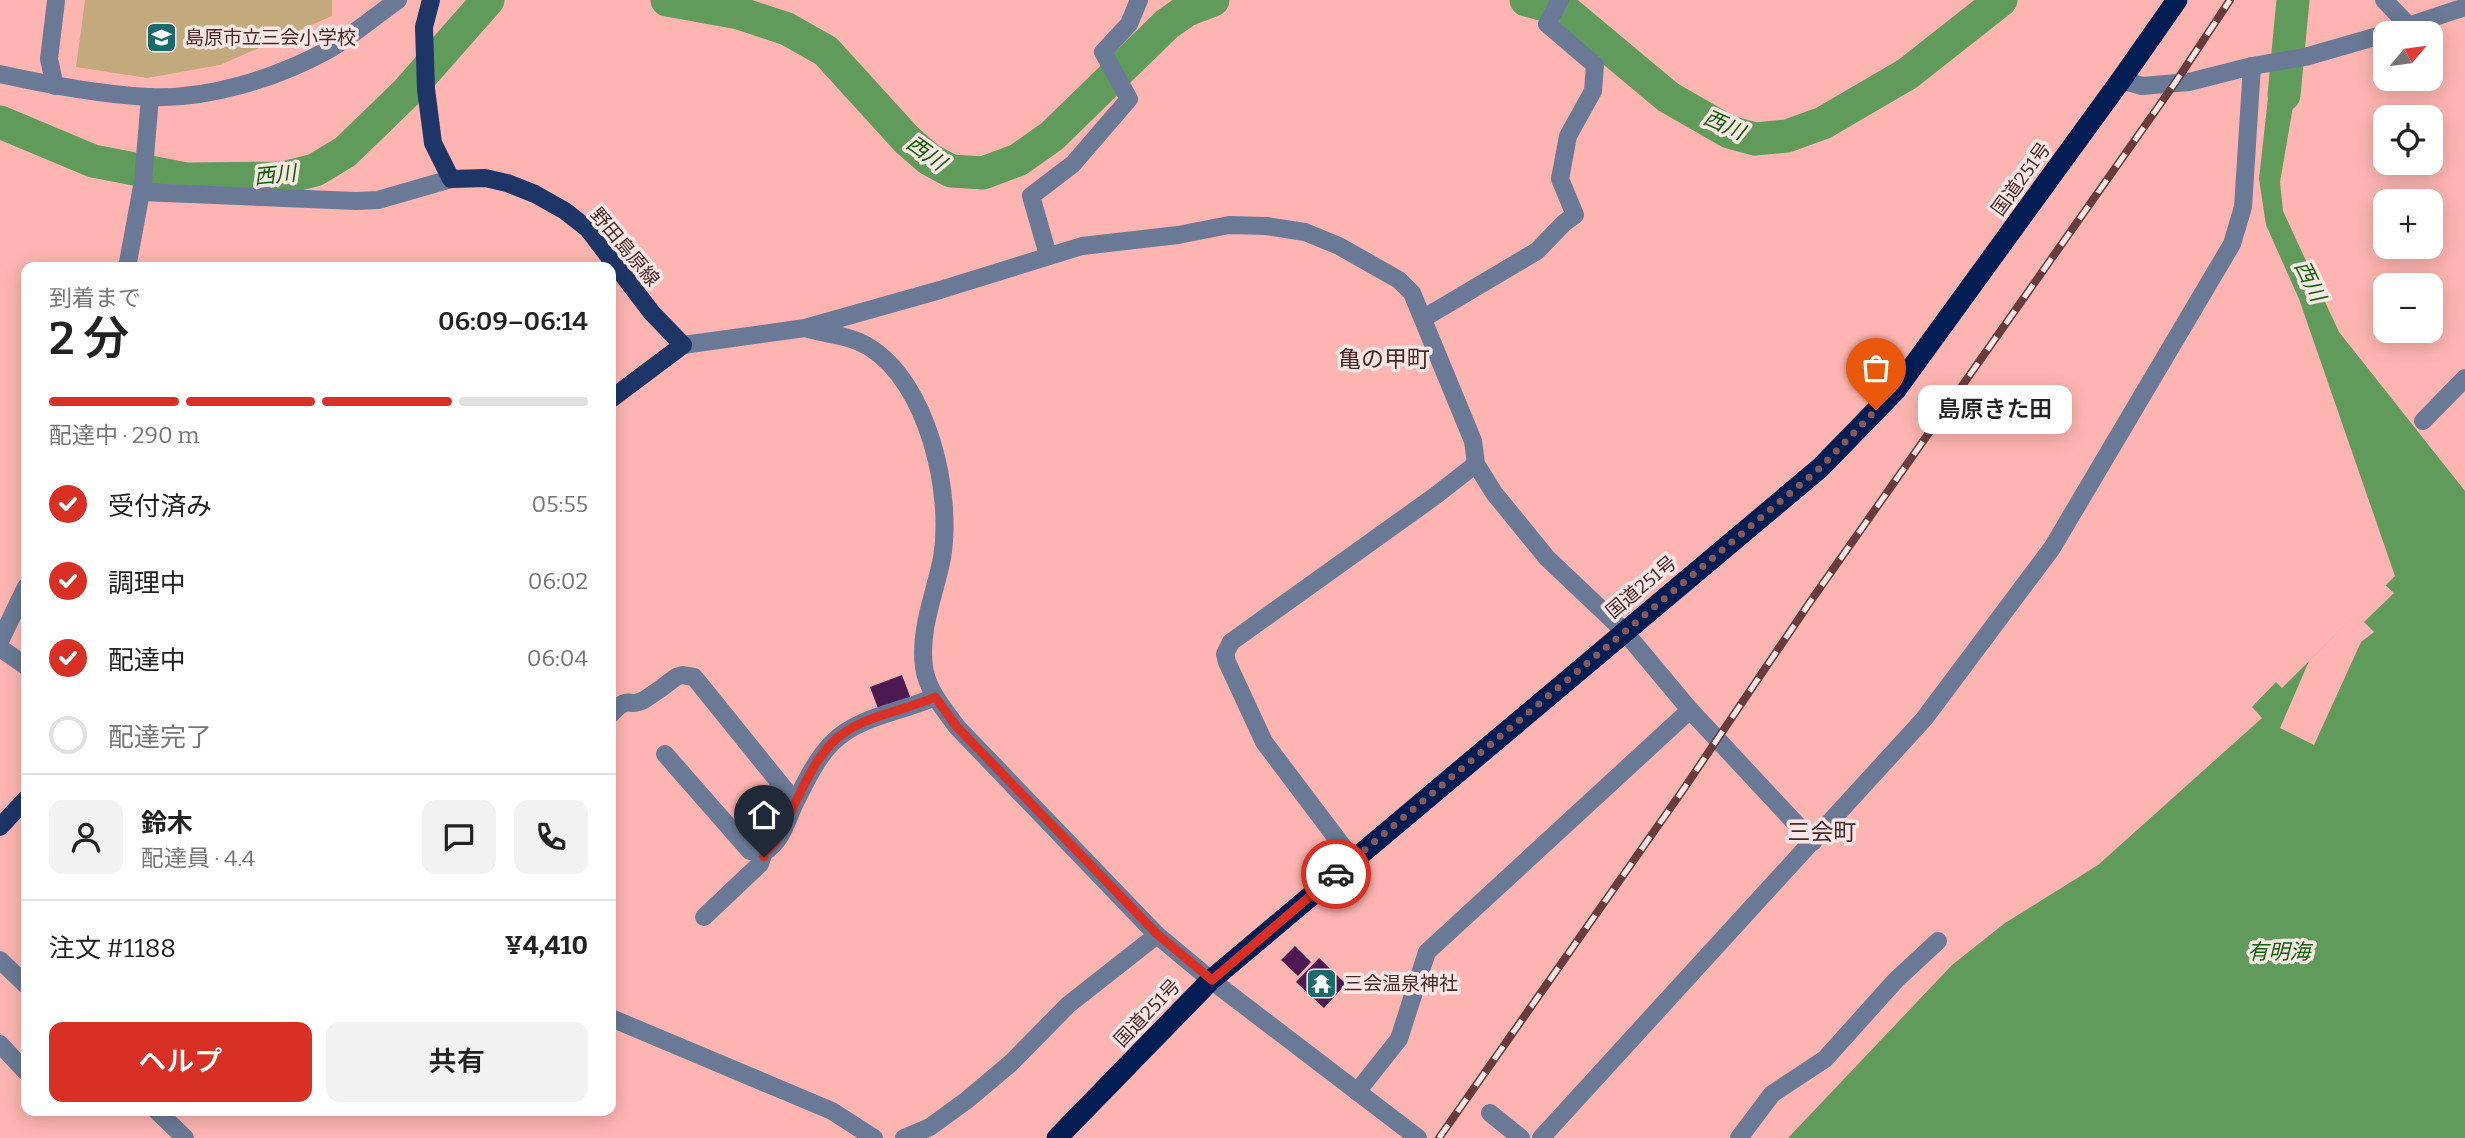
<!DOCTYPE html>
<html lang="ja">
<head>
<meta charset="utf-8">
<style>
	:root { --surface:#fff; --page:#f2f2f2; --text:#222; --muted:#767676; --line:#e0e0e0; --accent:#d93025 }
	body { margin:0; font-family:Bitter,"Noto Sans JP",serif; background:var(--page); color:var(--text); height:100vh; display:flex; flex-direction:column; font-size:26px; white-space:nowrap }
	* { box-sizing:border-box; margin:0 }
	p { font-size:23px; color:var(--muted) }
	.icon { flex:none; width:38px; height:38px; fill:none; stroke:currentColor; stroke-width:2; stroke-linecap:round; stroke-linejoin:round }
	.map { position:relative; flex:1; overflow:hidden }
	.details { position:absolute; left:21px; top:262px; width:595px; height:854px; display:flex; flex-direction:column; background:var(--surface); border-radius:14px; box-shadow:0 4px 18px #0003 }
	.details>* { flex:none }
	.needle { width:46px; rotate:61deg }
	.controls { position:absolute; left:2373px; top:21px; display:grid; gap:14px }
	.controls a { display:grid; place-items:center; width:70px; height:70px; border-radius:14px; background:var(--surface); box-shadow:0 4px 18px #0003; font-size:35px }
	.pin { position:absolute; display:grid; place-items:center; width:60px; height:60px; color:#fff; margin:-72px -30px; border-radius:50% 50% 50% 0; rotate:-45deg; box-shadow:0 0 7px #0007 }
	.pin .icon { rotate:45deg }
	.courier { position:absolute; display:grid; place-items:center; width:70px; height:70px; margin:-35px; border:5px solid #d93025; border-radius:50%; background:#fff; color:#222; box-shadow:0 2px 9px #0007 }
	.bubble { position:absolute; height:49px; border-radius:14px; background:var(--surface); box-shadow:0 4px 18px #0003; font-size:23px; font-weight:600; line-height:49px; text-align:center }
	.headline em { font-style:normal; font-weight:600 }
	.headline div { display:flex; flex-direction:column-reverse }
	.headline { display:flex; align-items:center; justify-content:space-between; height:119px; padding:0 28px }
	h1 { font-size:46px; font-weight:600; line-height:52px }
	.bar { display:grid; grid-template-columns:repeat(4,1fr); gap:10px 7px; align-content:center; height:84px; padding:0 28px }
	.bar i { height:9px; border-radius:5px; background:var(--line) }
	.bar .on { background:var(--accent) }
	.bar p { grid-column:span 4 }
	.line { display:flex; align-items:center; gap:18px; padding:0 28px; border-top:2px solid var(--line) }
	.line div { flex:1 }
	.round { display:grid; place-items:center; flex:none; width:74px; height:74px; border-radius:14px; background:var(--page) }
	ol { padding:0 28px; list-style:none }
	li { display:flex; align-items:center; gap:21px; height:77px }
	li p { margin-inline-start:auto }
	li .icon { padding:7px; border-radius:50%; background:var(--accent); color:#fff; stroke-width:4 }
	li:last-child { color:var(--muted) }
	li i { width:38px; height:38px; border:4px solid var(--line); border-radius:50% }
	.button { display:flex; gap:14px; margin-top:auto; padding:14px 28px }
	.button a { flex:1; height:80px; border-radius:14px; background:var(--accent); color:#fff; font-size:28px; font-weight:600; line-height:80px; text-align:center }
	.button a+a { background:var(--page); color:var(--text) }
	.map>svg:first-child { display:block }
</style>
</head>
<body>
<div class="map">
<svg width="2465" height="1138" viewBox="0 0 2465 1138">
	<rect width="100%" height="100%" fill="#feb5b1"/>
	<path fill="#c3aa7d" d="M85,0H332V16L220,65L147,78L76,67Z"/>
	<path fill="#619b5c" d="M2300,66L2280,182L2283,211L2339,332L2465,491V1138H1788L1952,965L2005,923L2098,865L2262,718L2252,707L2276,682L2282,688L2395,576L2299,299L2266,225L2259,179L2271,71Z"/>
	<path fill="#feb5b1" d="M2385,585L2394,593L2364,622L2374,632L2361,642L2314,745L2280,728L2309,661Z"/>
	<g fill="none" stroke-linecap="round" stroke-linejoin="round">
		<g stroke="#619b5c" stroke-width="33">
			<path d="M667,0L739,13L787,29L826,51L907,140L929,159L951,171L983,173L1018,160L1052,136L1167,24L1187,10L1213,0"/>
			<path d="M1526,0L1564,10L1668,97L1729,132L1755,139L1787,136L1823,123L1907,74L2001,0"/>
			<path d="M2284,95L2293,0"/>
			<path d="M0,122L93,161L186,179L283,178L315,170L345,152L407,92L488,0"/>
		</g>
	</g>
	<g fill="#4c1953">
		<path d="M902,675L911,699L879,711L870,687Z"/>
		<path d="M1295,946L1311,962L1298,976L1281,960Z"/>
		<path d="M1319,958L1346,984L1324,1008L1296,982Z"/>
	</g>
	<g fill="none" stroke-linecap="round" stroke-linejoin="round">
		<g stroke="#6a7a96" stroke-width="18">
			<path d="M2384,0L2409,26"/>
			<path d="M2387,33L2465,7"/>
			<path d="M0,74C49,85 98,94 148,97C207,100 277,78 328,50C352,36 375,16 398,0"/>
			<path d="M2121,80L2142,86L2189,82L2252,66L2305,57L2385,34"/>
			<path d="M55,86L49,59L56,1"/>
			<path d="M141,192L356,201L378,200L451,179"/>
			<path d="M1048,255L1031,196L1073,164L1129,99L1103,52L1129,24L1139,0"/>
			<path d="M127,268L143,181L150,97"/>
			<path d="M1424,318L1537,251L1564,223L1575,215L1560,179L1568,136L1593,91L1595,65L1547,24L1560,0"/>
			<path d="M808,329C828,335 850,335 869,347C928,383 953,493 942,558C935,594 919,629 924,667C927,690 944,709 957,727L1157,935L1211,980L1418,1138"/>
			<path d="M683,345L805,328L940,290L1082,246L1178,235L1229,225L1266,226L1305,232L1339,246L1399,280L1412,293L1473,441L1476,464L1494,493L1547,558L1624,631L1690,710L1813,842"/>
			<path d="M2423,421L2465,378"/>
			<path d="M0,641L26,587"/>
			<path d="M0,648L26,666"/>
			<path d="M611,714C630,693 628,709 644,700C655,693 666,685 676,677L682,675L694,677L795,802"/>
			<path d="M665,754L750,851L764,852C782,842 786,821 795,803C805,783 816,759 832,743C858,716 902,712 935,697"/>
			<path d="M1353,860L1264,742L1227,662L1225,654L1231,642L1435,496L1476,464"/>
			<path d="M704,917L760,864L764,852"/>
			<path d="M0,960L26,985"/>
			<path d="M611,1018L832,1111L874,1138"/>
			<path d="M0,1044L26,1072"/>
			<path d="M1357,1092L1399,1039L1427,952L1690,710"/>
			<path d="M157,1111L185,1138"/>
			<path d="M1490,1113L1521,1138"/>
			<path d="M904,1138L930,1127L967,1100L1011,1063L1068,1005L1157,935"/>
			<path d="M1541,1138L1924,719L2052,548L2232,244L2243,207L2252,66"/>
			<path d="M1739,1138L1772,1094L1825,1059L1896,980L1938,941"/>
		</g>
		<g stroke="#1d3667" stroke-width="18">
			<path d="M431,0L424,27L426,89L433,143L451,179L485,178L507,183L535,194L565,211L588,229L652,313L683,345L611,399"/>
			<path d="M0,827L26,799"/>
		</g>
		<path stroke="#031d55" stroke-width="21" d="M1057,1138L1211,980L1820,468L1895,391L2121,80L2177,0"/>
		<defs>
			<path id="rail" d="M1439,1138L1683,790L1810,602L2175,83L2230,0"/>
		</defs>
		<use href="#rail" stroke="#663d3c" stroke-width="8"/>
		<use href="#rail" stroke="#f9e6e5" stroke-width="5" stroke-dasharray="16" stroke-linecap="butt"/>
	</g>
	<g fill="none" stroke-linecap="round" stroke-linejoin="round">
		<path stroke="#895957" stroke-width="7" stroke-dasharray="0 12.6" d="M1336,874L1820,468L1876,410"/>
		<path stroke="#d93025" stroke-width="9" d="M764,857V852C782,842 786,820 795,803C805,783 816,759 832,743C858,716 902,712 935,697L957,727L1157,934L1212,980L1336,874"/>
	</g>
	<defs>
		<symbol id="school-square" viewBox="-11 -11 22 22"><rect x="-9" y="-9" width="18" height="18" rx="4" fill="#1b686d" stroke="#f9e6e5"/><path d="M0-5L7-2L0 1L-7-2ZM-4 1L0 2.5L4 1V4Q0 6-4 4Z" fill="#fff"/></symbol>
		<symbol id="temple-square" viewBox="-11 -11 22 22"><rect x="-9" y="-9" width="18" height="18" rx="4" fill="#1b686d" stroke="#f9e6e5"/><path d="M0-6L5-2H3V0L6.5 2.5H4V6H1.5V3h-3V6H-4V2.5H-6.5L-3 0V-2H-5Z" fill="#fff"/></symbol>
	</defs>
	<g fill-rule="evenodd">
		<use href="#school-square" x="144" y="20" width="35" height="35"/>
		<use href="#temple-square" x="1304" y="966" width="35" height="35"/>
	</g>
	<g text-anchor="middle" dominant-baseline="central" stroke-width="7" stroke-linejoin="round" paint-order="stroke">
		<g font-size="19" fill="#4a2726" stroke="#f9e6e5" text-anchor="start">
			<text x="185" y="37">島原市立三会小学校</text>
			<text x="1344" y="983">三会温泉神社</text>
		</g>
		<g font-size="19" fill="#4a2726" stroke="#f9e6e5">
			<text transform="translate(2021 179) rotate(-54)">国道251号</text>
			<text transform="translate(625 247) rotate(50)">野田島原線</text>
			<text transform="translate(1641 587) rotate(-40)">国道251号</text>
			<text transform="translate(1147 1013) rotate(-46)">国道251号</text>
		</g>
		<g font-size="21" font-style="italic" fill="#0d6206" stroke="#f9e6e5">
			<text transform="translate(1724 125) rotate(24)">西川</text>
			<text transform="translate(926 153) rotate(36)">西川</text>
			<text transform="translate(275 175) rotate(-6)">西川</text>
			<text transform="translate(2310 281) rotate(64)">西川</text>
			<text x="2279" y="952">有明海</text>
		</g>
		<g font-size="23" fill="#4a2726" stroke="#f9e6e5">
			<text x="1384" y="359">亀の甲町</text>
			<text x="1822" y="832">三会町</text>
		</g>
	</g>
</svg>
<div class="controls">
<a><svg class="needle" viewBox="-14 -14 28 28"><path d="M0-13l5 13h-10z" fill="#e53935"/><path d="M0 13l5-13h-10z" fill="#767676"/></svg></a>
<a><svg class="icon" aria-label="locate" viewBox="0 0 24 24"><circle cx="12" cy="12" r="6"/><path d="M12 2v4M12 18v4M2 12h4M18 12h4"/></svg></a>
<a>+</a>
<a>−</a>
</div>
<div class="pin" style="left:1876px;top:410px;background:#ea580c"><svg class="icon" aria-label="bag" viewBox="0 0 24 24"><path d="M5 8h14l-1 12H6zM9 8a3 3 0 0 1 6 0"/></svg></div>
<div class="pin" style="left:764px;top:857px;background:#1f2937"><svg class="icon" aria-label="home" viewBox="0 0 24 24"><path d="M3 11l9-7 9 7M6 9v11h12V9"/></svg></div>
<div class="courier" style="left:1336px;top:874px"><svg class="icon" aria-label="car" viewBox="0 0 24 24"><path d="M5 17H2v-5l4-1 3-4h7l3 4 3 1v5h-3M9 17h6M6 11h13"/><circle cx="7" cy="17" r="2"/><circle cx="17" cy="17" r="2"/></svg></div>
<div class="bubble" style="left:1918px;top:385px;width:154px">島原きた田</div>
<section class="details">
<div class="headline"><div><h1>2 分</h1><p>到着まで</p></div><em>06:09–06:14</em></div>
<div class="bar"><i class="on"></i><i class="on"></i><i class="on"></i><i></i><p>配達中 · 290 m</p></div>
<ol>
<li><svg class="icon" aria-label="check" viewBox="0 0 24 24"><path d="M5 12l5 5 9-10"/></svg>受付済み<p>05:55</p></li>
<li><svg class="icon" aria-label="check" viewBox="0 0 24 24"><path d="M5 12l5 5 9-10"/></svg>調理中<p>06:02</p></li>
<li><svg class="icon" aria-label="check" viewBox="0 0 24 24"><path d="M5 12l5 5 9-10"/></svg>配達中<p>06:04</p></li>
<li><i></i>配達完了</li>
</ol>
<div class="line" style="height:126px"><a class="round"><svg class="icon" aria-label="person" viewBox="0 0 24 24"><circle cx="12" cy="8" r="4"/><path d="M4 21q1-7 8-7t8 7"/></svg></a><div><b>鈴木</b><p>配達員 · 4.4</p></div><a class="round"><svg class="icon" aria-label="chat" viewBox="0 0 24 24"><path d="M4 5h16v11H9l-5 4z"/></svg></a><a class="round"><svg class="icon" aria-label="phone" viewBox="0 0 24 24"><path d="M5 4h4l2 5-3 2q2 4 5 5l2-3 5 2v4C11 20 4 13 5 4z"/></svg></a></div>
<div class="line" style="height:91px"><div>注文 #1188</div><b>¥4,410</b></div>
<div class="button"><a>ヘルプ</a><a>共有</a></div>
</section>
</div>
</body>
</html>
